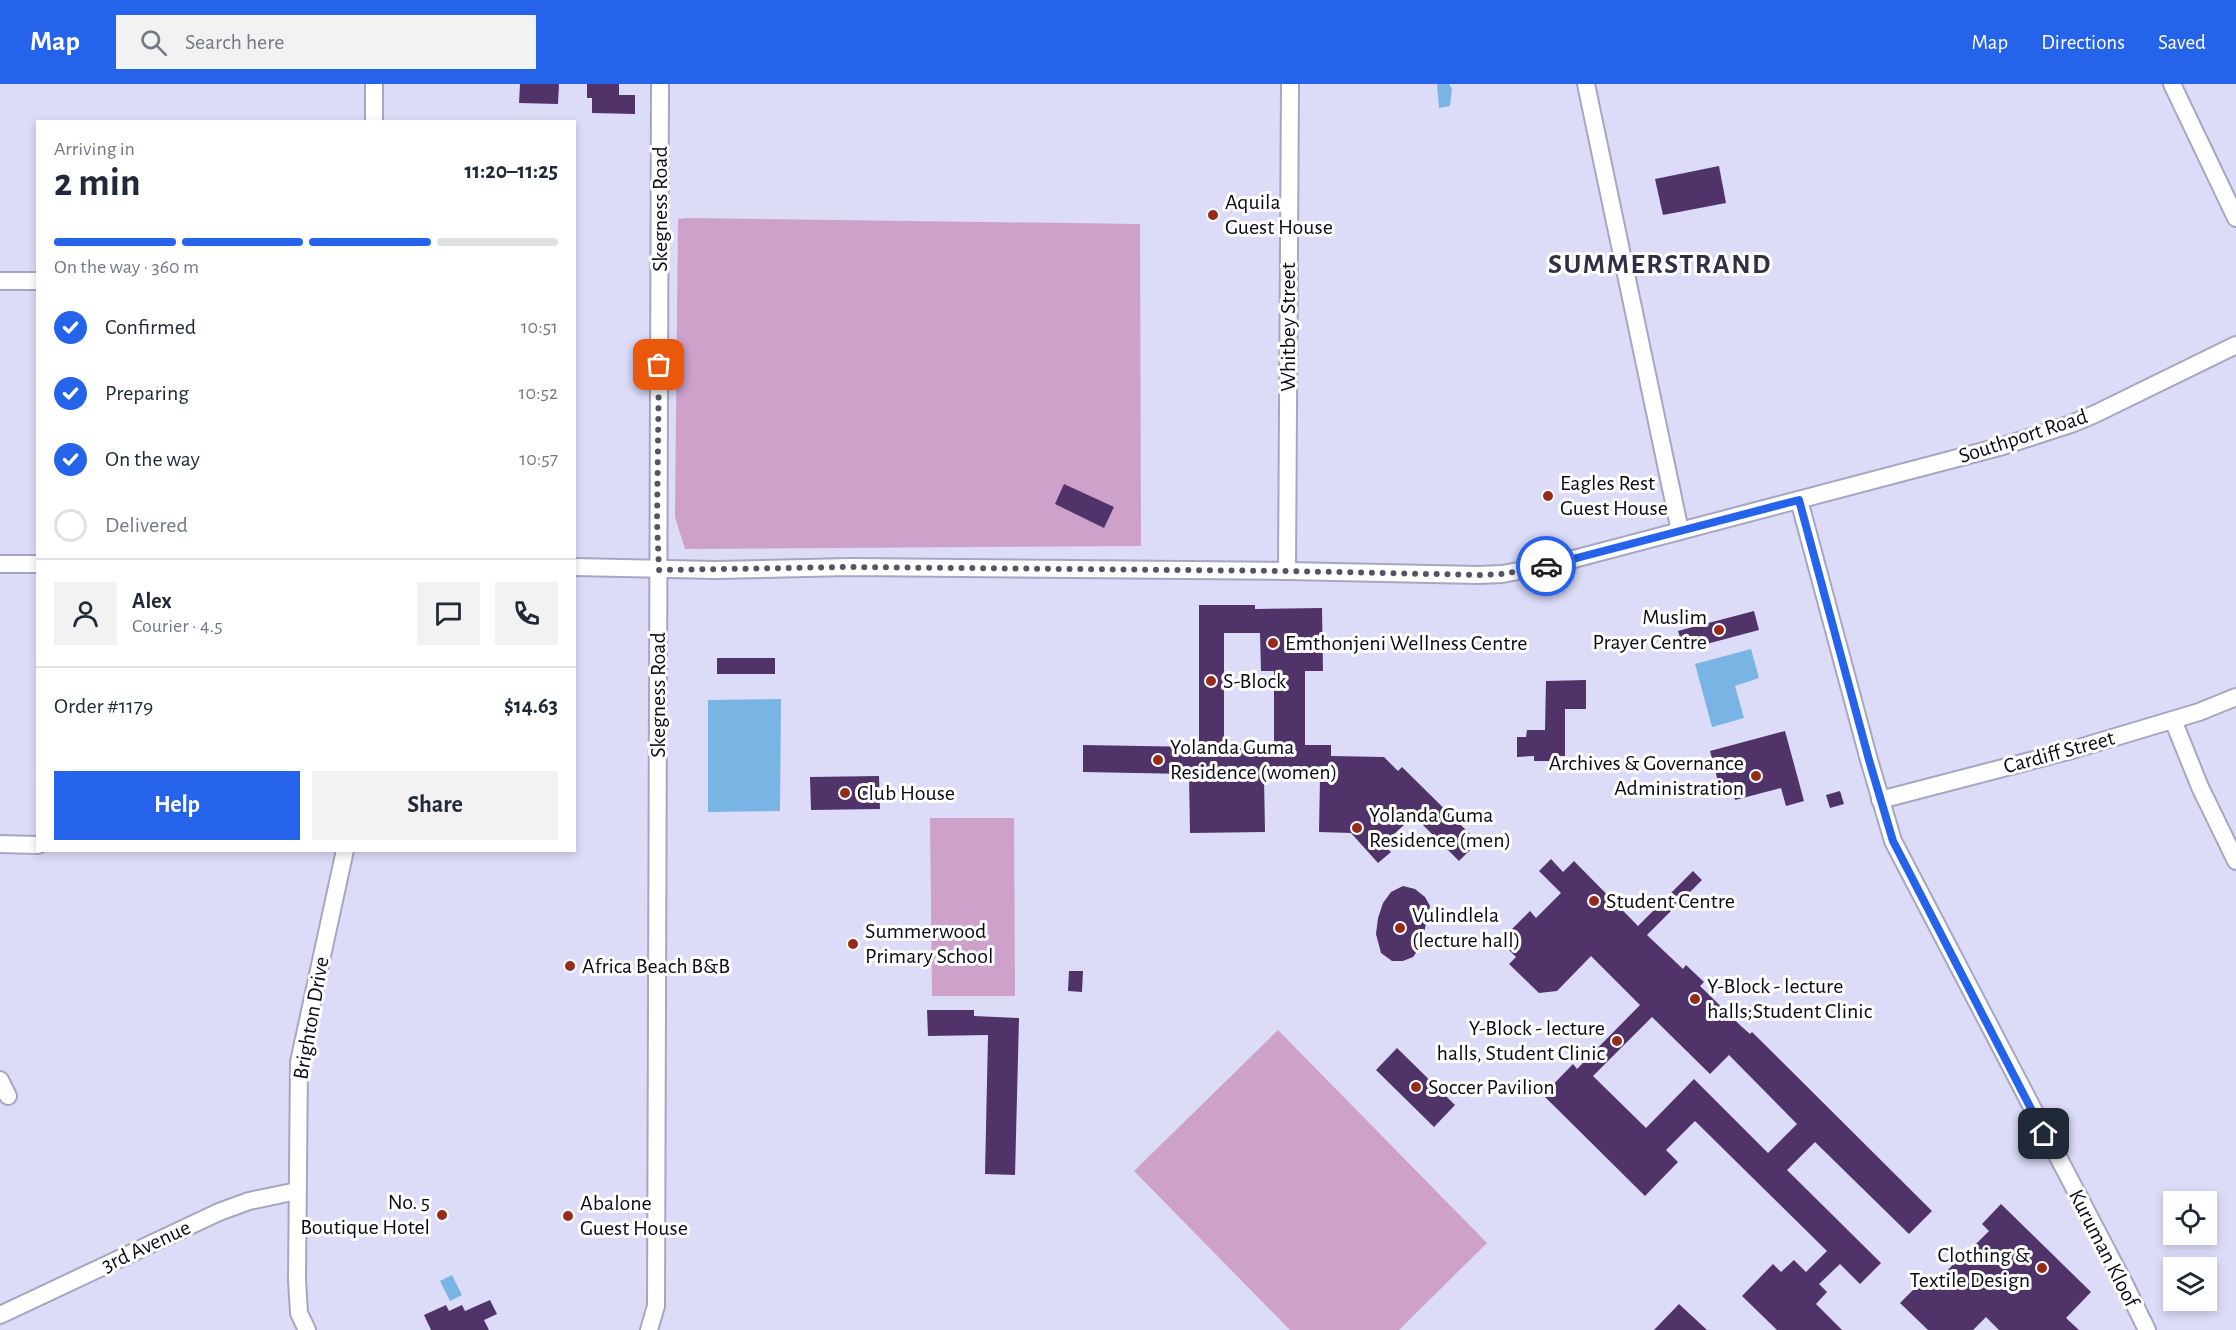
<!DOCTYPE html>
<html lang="en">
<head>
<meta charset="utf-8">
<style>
	:root { --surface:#fff; --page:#f2f2f3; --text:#1f2937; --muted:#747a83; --line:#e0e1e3; --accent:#2563eb }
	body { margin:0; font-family:"Alegreya Sans",sans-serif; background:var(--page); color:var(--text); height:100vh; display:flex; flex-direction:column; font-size:22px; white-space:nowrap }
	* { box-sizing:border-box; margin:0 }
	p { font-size:20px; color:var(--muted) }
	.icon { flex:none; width:33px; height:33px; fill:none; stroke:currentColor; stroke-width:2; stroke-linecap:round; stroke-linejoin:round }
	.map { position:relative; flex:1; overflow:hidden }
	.details { position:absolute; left:36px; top:36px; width:540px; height:732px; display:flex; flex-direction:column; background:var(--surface); border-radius:0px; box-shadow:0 3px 9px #0003 }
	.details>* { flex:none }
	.controls { position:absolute; left:2163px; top:1107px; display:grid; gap:12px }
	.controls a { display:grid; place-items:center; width:54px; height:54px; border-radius:0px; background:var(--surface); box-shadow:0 3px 9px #0003; font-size:30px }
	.pin { position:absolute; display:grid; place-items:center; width:51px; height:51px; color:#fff; margin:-26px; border-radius:12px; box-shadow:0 3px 9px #0006 }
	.courier { position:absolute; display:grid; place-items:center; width:60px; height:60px; margin:-30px; border:4px solid #2563eb; border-radius:50%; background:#fff; color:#222; box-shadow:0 2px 8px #0007 }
	.head em { font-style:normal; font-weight:600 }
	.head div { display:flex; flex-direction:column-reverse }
	.head { display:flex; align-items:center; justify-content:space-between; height:102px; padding:0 18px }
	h1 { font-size:39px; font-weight:600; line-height:45px }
	.bar { display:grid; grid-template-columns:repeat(4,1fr); gap:9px 6px; align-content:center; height:72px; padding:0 18px }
	.bar i { height:8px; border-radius:4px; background:var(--line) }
	.bar .selected { background:var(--accent) }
	.bar p { grid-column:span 4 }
	.line { display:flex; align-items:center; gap:15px; padding:0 18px; border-top:2px solid var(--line) }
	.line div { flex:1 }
	.round { display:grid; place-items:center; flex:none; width:63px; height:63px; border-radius:0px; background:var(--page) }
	ol { padding:0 18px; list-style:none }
	li { display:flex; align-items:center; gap:18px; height:66px }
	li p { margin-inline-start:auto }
	li .icon { padding:6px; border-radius:50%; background:var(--accent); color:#fff; stroke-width:4 }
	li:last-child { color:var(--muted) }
	li i { width:33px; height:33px; border:3px solid var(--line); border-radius:50% }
	.primary-button { display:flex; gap:12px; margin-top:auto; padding:12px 18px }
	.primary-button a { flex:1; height:69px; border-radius:0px; background:var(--accent); color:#fff; font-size:24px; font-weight:600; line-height:69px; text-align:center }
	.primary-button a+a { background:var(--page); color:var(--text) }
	header { display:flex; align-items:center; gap:36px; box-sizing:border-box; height:84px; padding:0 30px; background:var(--accent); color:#fff }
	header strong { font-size:28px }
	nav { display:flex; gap:33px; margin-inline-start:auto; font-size:21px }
	.search { width:420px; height:54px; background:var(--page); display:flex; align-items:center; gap:15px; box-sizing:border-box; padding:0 21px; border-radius:0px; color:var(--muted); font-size:22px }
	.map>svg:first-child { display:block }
</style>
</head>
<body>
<header>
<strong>Map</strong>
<div class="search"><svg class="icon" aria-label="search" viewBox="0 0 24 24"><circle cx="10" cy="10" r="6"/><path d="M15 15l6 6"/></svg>Search here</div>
<nav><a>Map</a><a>Directions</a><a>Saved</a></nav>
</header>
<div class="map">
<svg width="2236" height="1246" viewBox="0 0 2236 1246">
	<rect width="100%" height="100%" fill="#dcdcf9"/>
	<g fill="#cda1ca">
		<path d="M688,134L1140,140L1141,462L685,465L675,433L678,135Z"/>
		<path d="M930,734H1014L1015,912H932Z"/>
		<path d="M1278,946L1487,1159L1399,1246H1290L1134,1087Z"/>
	</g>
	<g fill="#78b5e5">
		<path d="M1437,0H1449L1452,5L1450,22L1439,24Z"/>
		<path d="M1751,565L1759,594L1735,602L1744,634L1712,643L1695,580Z"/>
		<path d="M781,615L780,727L708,728V616Z"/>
		<path d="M452,1191L462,1211L450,1217L440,1197Z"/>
	</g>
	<g fill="#4f3369" fill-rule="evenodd">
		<path d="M520,0H559L558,20L519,19Z"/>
		<path d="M587,0H619V11H635V30L592,29V14H587Z"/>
		<path d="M1719,82L1726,119L1663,131L1655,95Z"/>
		<path d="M1064,400L1114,423L1104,444L1055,420Z"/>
		<path d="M1199,521H1255V525L1322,524L1323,587H1305V661H1331V672L1384,673L1398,687L1402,683L1478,758L1459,777L1414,732L1383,760L1391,768L1378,779L1351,749L1319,748L1320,694H1264L1265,748L1190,749L1189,690L1083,688V661L1199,663ZM1224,549H1260L1261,587H1274V661H1252V664H1224Z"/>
		<path d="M1754,527L1759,546L1684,566L1678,547Z"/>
		<rect x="717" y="574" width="58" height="16"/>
		<path d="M1586,596V625H1565V672H1553V677H1534V672L1517,673V653H1526L1527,646H1545L1546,597Z"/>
		<path d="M1785,647L1804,717L1786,722L1781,704L1735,716L1732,706L1721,709L1710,667Z"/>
		<path d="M879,692L880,725L811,726L810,693Z"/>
		<path d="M1840,707L1844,720L1830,724L1826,711Z"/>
		<path d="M1551,775L1563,788L1574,777L1638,842L1693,787L1702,796L1647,851L1683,885L1686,881L1704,898L1700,902L1742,943L1750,950L1752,948L1932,1127L1909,1150L1815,1058L1787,1086L1881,1179L1860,1200L1840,1180L1819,1200L1827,1208L1816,1220L1842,1246H1777L1742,1212L1773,1180L1781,1188L1794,1176L1806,1188L1827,1167L1695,1037L1666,1066L1678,1078L1645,1112L1543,1011L1573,980L1577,985L1640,921L1591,872L1557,907L1539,909L1509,880L1516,873L1500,857L1530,827L1536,834L1561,809L1539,787ZM1652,933L1710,990L1729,971L1797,1040L1768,1069L1694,995L1646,1044L1593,992Z"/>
		<path d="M1403,802L1415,805L1425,813L1430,822L1421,862L1413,873L1403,877H1392L1381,869L1376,850L1378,834L1383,819L1391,808Z"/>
		<path d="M1069,887H1083L1082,908L1068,907Z"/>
		<path d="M927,926H974V932L1019,934L1015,1091L985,1090L988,951L928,952Z"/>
		<path d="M1397,964L1455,1021L1434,1043L1376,986Z"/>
		<path d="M2001,1120L2091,1208L2066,1234L2079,1246H1999L1986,1233L1973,1246H1928L1900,1219L1923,1196L1931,1204L1961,1172L1962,1174L1989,1147L1982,1140Z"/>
		<path d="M490,1216L497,1230L484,1236L489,1246H431L424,1231L446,1221L449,1227L462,1221L465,1227Z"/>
		<path d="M1679,1220L1707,1246H1654Z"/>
	</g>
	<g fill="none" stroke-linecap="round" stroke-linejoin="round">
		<defs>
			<g id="minor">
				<path d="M374,0V38"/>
				<path d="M1586,0L1680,447"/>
				<path d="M2172,0L2236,134"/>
				<path d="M0,197H38"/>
				<path d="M1799,416L1869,676L1893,757L2125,1201L2147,1246"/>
				<path d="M0,480H38"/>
				<path d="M574,483L716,486L850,483L1287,487L1479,491L1502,490L1551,481L2003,362L2071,340L2095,330L2236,261"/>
				<path d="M1287,487L1290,0"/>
				<path d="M2173,636L2200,703L2236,777"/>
				<path d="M1880,716L2072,666L2199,628L2236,613"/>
				<path d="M0,760L38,761"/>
				<path d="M0,996L8,1012"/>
				<path d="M0,1231L219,1128L249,1117L297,1107"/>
				<path d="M307,1246L299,1229L297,1196L299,978L345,766"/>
				<path d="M649,1246L656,1222L660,0"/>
			</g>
		</defs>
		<use href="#minor" stroke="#a6a6c2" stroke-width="20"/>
		<use href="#minor" stroke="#fff" stroke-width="16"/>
	</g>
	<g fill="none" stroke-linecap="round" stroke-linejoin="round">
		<path stroke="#555465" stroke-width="6" stroke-dasharray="0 10.8" d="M659,281L657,438L659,486L850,483L1287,487L1479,491L1502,490L1546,482"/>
		<path stroke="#2563eb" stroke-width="8" d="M1546,482L1799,416L1869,676L1893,757L2044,1050"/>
	</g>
	<g fill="#952c19" stroke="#fff" stroke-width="2">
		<circle cx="1213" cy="131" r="6"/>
		<circle cx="1548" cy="412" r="6"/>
		<circle cx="1719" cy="546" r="6"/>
		<circle cx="1273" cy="559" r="6"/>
		<circle cx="1211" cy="597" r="6"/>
		<circle cx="1158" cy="676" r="6"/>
		<circle cx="1756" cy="692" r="6"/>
		<circle cx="845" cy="709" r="6"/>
		<circle cx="1357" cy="744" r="6"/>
		<circle cx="1594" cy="817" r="6"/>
		<circle cx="1400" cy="844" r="6"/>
		<circle cx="853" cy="860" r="6"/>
		<circle cx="570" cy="882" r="6"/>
		<circle cx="1695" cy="915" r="6"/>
		<circle cx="1617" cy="957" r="6"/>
		<circle cx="1416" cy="1003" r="6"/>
		<circle cx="442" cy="1131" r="6"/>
		<circle cx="568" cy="1132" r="6"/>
		<circle cx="2042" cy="1184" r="6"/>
	</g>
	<g text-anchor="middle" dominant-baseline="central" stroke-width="6" stroke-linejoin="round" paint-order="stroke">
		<g font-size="22" fill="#0c0b15" stroke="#fff" text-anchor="start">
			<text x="1225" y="118">Aquila<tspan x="1225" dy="25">Guest House</tspan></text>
			<text x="1560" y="399">Eagles Rest<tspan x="1560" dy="25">Guest House</tspan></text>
			<text x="1707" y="533" text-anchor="end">Muslim<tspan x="1707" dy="25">Prayer Centre</tspan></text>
			<text x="1285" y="559">Emthonjeni Wellness Centre</text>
			<text x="1223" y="597">S-Block</text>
			<text x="1170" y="663">Yolanda Guma<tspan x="1170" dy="25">Residence (women)</tspan></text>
			<text x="1744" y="679" text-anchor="end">Archives &amp; Governance<tspan x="1744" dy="25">Administration</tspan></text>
			<text x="857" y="709">Club House</text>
			<text x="1369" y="731">Yolanda Guma<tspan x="1369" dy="25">Residence (men)</tspan></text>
			<text x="1606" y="817">Student Centre</text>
			<text x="1412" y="831">Vulindlela<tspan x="1412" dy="25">(lecture hall)</tspan></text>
			<text x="865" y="847">Summerwood<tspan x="865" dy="25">Primary School</tspan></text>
			<text x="582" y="882">Africa Beach B&amp;B</text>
			<text x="1707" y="902">Y-Block - lecture<tspan x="1707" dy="25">halls;Student Clinic</tspan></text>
			<text x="1605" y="944" text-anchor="end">Y-Block - lecture<tspan x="1605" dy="25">halls, Student Clinic</tspan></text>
			<text x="1428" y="1003">Soccer Pavilion</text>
			<text x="430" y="1118" text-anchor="end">No. 5<tspan x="430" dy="25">Boutique Hotel</tspan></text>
			<text x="580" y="1119">Abalone<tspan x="580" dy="25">Guest House</tspan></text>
			<text x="2030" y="1171" text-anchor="end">Clothing &amp;<tspan x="2030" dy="25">Textile Design</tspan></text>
		</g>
		<g font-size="22" fill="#0c0b15" stroke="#fff">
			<text transform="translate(660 125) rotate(-90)">Skegness Road</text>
			<text transform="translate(1288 243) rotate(-90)">Whitbey Street</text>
			<text transform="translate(2023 352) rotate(-18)">Southport Road</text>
			<text transform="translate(658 611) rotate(-90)">Skegness Road</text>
			<text transform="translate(2059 668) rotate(-15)">Cardiff Street</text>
			<text transform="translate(311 934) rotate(-80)">Brighton Drive</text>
			<text transform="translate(146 1162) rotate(-25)">3rd Avenue</text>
			<text transform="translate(2104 1164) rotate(63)">Kuruman Kloof</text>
		</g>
		<g font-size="28" font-weight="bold" letter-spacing="1.5" fill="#302f45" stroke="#fff">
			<text x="1660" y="181">SUMMERSTRAND</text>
		</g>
	</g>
</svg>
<div class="controls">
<a><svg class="icon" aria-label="locate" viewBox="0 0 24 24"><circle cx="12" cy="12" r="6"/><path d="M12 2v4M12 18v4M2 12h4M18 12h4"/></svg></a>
<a><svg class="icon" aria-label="layers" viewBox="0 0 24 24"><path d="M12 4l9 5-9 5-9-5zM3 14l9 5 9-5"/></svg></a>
</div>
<div class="pin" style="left:659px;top:281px;background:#ea580c"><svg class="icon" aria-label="bag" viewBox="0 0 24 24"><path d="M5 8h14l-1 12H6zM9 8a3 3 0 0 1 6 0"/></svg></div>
<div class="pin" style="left:2044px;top:1050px;background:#1f2937"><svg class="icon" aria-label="home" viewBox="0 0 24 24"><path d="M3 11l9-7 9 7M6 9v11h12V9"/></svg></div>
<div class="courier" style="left:1546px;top:482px"><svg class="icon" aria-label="car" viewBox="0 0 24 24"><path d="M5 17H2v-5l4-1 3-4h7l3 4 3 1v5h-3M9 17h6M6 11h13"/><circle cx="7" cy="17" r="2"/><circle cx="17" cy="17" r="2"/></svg></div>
<section class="details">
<div class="head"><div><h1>2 min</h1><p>Arriving in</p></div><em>11:20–11:25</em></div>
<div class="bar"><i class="selected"></i><i class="selected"></i><i class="selected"></i><i></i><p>On the way · 360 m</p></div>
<ol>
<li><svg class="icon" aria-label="check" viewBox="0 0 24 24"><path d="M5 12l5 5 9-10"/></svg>Confirmed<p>10:51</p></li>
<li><svg class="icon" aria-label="check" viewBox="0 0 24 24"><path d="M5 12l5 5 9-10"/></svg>Preparing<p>10:52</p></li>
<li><svg class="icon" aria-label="check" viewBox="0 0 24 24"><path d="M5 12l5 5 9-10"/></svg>On the way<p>10:57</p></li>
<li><i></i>Delivered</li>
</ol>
<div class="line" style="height:108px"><a class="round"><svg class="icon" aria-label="person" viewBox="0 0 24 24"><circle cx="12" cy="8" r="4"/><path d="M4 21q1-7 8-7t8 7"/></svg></a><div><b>Alex</b><p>Courier · 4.5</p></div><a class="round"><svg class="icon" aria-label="chat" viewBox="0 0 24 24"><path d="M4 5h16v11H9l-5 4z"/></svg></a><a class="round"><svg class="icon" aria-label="phone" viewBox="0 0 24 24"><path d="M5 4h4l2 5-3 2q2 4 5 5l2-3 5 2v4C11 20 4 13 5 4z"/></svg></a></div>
<div class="line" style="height:78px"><div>Order #1179</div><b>$14.63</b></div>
<div class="primary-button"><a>Help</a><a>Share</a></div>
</section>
</div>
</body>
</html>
